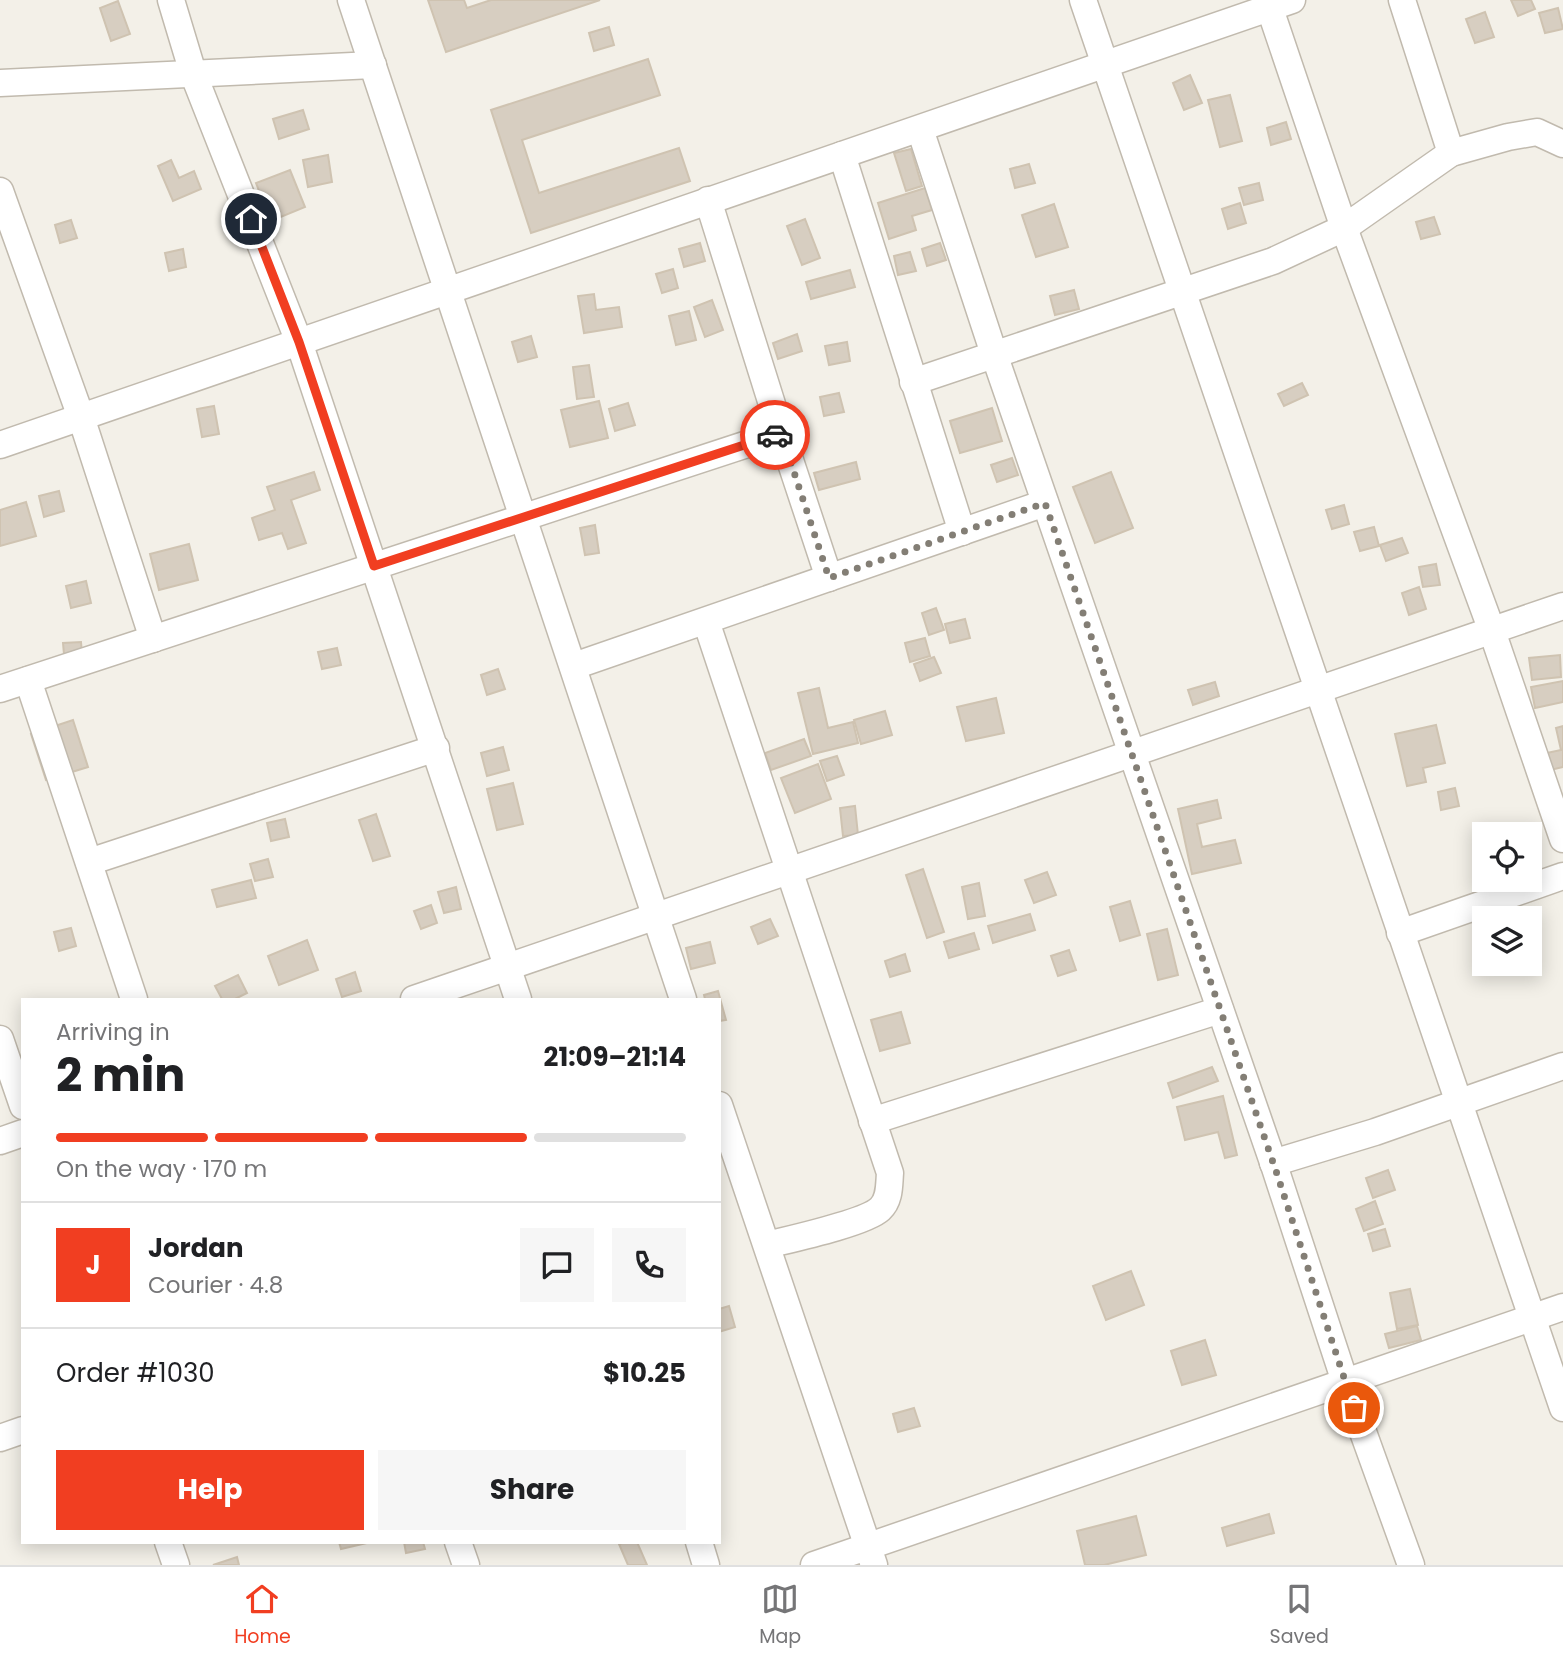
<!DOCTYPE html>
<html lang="en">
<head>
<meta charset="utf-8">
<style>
	:root { --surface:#fff; --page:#f6f6f6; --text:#202124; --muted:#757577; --line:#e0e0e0; --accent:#f13e21 }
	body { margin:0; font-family:Poppins,sans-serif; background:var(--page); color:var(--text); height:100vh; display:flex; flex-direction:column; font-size:26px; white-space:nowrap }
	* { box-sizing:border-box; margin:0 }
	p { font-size:23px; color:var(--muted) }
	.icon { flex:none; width:38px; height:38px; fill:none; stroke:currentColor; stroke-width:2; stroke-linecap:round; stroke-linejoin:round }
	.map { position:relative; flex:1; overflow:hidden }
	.details { position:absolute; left:21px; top:998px; width:700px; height:546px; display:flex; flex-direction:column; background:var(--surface); border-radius:0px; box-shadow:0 4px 18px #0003 }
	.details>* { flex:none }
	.tools { position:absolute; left:1472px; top:822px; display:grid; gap:14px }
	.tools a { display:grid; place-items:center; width:70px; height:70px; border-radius:0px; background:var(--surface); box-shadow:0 4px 18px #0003; font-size:35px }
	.pin { position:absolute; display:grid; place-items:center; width:60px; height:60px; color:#fff; margin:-30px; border:4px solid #fff; border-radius:50%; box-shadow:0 2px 7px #0007 }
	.courier { position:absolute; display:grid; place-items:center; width:70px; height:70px; margin:-35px; border:5px solid #f13e21; border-radius:50%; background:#fff; color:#222; box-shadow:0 2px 9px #0007 }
	.head em { font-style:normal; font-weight:700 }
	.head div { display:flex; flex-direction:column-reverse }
	.head { display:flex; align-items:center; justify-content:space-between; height:119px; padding:0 35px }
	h1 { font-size:46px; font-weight:700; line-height:52px }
	.bar { display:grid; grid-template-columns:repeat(4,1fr); gap:10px 7px; align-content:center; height:84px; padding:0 35px }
	.bar i { height:9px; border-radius:5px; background:var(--line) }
	.bar .active { background:var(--accent) }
	.bar p { grid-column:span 4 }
	.line { display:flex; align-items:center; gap:18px; padding:0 35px; border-top:2px solid var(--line) }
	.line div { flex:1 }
	.round { display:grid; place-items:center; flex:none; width:74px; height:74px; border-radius:0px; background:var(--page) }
	.button { display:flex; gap:14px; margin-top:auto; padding:14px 35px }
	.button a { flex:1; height:80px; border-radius:0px; background:var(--accent); color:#fff; font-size:28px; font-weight:700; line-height:80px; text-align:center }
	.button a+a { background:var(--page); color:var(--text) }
	.dock { display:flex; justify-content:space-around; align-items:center; height:98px; border-top:2px solid var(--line); background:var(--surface); font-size:19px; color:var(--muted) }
	.dock a { display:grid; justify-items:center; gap:4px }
	.dock .active { color:var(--accent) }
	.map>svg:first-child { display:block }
</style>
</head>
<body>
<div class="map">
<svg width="1563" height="1565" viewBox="0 0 1563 1565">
	<rect width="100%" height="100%" fill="#f3f0e8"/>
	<g fill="#d7cec1" stroke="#cfc3b1" stroke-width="2">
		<path d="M428,0H464L467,8L491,0H600L446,52Z"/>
		<path d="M1511,0H1531L1535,9L1518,16Z"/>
		<path d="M118,1L130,34L111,41L100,8Z"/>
		<path d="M1558,8L1563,29L1545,33L1539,13Z"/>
		<path d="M1485,12L1494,37L1475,43L1466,19Z"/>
		<path d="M609,27L614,45L594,51L589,33Z"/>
		<path d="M648,59L660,95L522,140L539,193L679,148L690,181L531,233L491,110Z"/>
		<path d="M1190,75L1202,103L1184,110L1173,83Z"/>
		<path d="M1230,95L1242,141L1220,147L1208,100Z"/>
		<path d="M303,110L309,129L279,139L273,119Z"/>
		<path d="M1286,122L1291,139L1271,145L1267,128Z"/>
		<path d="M911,149L922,186L906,191L894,153Z"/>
		<path d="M328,155L332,182L308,187L303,160Z"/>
		<path d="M171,160L179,178L194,171L201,189L173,201L158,166Z"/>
		<path d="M1029,164L1035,183L1015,188L1010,169Z"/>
		<path d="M290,170L305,207L271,221L256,183Z"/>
		<path d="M1259,183L1263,200L1244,205L1239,188Z"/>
		<path d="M925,188L932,210L912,216L916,230L889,239L878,203Z"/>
		<path d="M1240,203L1246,223L1228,229L1222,209Z"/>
		<path d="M1054,204L1068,247L1036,257L1022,215Z"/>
		<path d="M1434,217L1440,234L1421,239L1416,222Z"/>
		<path d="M805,219L820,258L802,265L787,226Z"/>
		<path d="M71,220L77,238L60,243L55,225Z"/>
		<path d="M700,243L705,261L684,267L679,249Z"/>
		<path d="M940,243L946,260L927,266L922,249Z"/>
		<path d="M183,249L186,267L169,271L165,253Z"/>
		<path d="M910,252L916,271L898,275L894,256Z"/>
		<path d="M673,269L678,288L662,293L656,274Z"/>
		<path d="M850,270L855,287L811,299L806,282Z"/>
		<path d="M1074,290L1079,309L1055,315L1050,296Z"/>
		<path d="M594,294L596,310L619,307L622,327L584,333L578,296Z"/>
		<path d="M712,300L723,330L705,337L694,307Z"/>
		<path d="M689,311L696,340L676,345L669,316Z"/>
		<path d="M797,334L802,351L778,359L773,343Z"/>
		<path d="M531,336L537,357L518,362L512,342Z"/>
		<path d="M847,342L850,361L829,365L825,346Z"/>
		<path d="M589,365L594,397L577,399L573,367Z"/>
		<path d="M1302,383L1308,395L1284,406L1278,394Z"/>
		<path d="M839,393L844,412L824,416L820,397Z"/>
		<path d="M599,401L608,438L570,447L561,410Z"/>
		<path d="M628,403L635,425L615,431L609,409Z"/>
		<path d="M214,406L219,434L202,437L197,409Z"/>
		<path d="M992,408L1002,441L960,453L950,421Z"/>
		<path d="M1012,458L1018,475L997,482L991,465Z"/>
		<path d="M856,462L860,479L819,490L814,473Z"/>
		<path d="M314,472L320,490L291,500L306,543L288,549L282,533L259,540L252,518L275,510L267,487Z"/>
		<path d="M1111,472L1133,528L1095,543L1073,487Z"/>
		<path d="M59,491L64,511L44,517L39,496Z"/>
		<path d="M26,502L36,536L0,546V510Z"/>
		<path d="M1344,505L1349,524L1332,529L1326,510Z"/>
		<path d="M595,525L599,553L585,555L580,528Z"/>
		<path d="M1374,527L1379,546L1360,551L1354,532Z"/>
		<path d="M1402,538L1408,553L1386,561L1380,545Z"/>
		<path d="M189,544L198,580L159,590L150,554Z"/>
		<path d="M1436,564L1440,585L1423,587L1419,567Z"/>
		<path d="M86,581L91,603L71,608L66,586Z"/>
		<path d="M1419,587L1426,609L1409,615L1402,593Z"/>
		<path d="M936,608L944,630L929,635L922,613Z"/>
		<path d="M965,619L970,638L950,643L945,624Z"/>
		<path d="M925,638L930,656L910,662L905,643Z"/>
		<path d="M81,642L83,665L65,666L63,643Z"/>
		<path d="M337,648L341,665L322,669L318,652Z"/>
		<path d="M1560,655L1561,677L1532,680L1529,658Z"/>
		<path d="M934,657L941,673L920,681L914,664Z"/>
		<path d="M498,669L505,689L487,695L481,675Z"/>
		<path d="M1563,681V702L1535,708L1531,687Z"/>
		<path d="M1215,682L1219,696L1193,705L1188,690Z"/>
		<path d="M819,688L828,728L853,722L858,743L813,754L798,693Z"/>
		<path d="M996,698L1004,733L966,741L957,707Z"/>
		<path d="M885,711L892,735L861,744L854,720Z"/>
		<path d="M73,720L88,767L46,780L31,734Z"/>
		<path d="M1436,725L1445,763L1423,768L1426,782L1407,786L1395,734Z"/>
		<path d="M1563,726V767L1546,771L1542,754L1561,750L1556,728Z"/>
		<path d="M804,739L811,756L771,770L765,753Z"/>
		<path d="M503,747L509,770L487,776L481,753Z"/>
		<path d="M837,756L844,775L827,781L820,761Z"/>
		<path d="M818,764L831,799L795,813L781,778Z"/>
		<path d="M513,783L523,824L497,830L487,789Z"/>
		<path d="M1455,788L1459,806L1441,810L1438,792Z"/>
		<path d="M1217,800L1221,818L1197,824L1202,847L1235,840L1241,863L1192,874L1178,809Z"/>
		<path d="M855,806L858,835L843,836L840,808Z"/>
		<path d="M376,814L390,856L373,861L359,820Z"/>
		<path d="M285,819L289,837L271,841L267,823Z"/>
		<path d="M268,859L273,877L255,881L250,864Z"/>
		<path d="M923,869L944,932L927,938L906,875Z"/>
		<path d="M1047,872L1056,895L1034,903L1025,880Z"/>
		<path d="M251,880L256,898L217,907L212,890Z"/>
		<path d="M979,883L985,916L968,919L962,887Z"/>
		<path d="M456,887L461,909L444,913L438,892Z"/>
		<path d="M1130,901L1140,935L1120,941L1110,907Z"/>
		<path d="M431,905L437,923L421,929L414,911Z"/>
		<path d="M1030,914L1035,930L993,943L988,926Z"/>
		<path d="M770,919L778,936L758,944L751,927Z"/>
		<path d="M71,928L76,946L59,951L54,932Z"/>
		<path d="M1167,929L1178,975L1158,980L1147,934Z"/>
		<path d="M974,933L979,949L949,958L944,942Z"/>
		<path d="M307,940L318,970L279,985L268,956Z"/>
		<path d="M710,942L715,963L691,969L686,948Z"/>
		<path d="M1069,950L1076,970L1058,976L1051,956Z"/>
		<path d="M905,954L910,971L890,977L885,961Z"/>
		<path d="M355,972L361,991L342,997L336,979Z"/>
		<path d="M238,975L247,993L235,999H222L215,986Z"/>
		<path d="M718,991L726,1020L719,1021V999H705L704,995Z"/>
		<path d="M901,1012L910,1043L880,1051L871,1020Z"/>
		<path d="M1212,1067L1218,1081L1173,1098L1168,1083Z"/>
		<path d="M1223,1096L1237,1155L1225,1158L1218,1132L1185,1140L1177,1107Z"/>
		<path d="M1388,1170L1395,1190L1373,1198L1366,1178Z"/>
		<path d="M1375,1201L1383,1224L1364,1231L1356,1209Z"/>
		<path d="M1385,1229L1390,1246L1373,1251L1368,1234Z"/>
		<path d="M1131,1271L1144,1305L1106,1320L1093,1286Z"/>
		<path d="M1410,1289L1418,1325L1397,1329L1390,1293Z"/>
		<path d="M729,1306L735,1327L719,1332V1309Z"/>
		<path d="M1417,1326L1421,1340L1389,1348L1385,1334Z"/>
		<path d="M1205,1340L1216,1375L1182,1385L1171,1351Z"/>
		<path d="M914,1408L920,1426L898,1432L893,1414Z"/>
		<path d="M1269,1514L1274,1533L1227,1546L1222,1528Z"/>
		<path d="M1136,1516L1146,1555L1104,1565H1085L1077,1531Z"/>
		<path d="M339,1542H371L341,1549Z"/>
		<path d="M404,1542H423L425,1549L406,1553Z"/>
		<path d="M625,1542H637L647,1565H628L619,1544Z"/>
		<path d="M237,1557L239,1565H213Z"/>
	</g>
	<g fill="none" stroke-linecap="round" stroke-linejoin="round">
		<defs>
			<g id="minor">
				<path d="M171,0L193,73L299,342L518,999"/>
				<path d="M351,0L683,999"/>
				<path d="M1083,0L1563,1408"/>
				<path d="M1267,0L1344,228L1492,631L1563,839"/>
				<path d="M1402,0L1451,153"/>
				<path d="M0,83L373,65"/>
				<path d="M920,129L994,354L1275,1168L1345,1382L1411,1565"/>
				<path d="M842,155L962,532"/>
				<path d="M0,191L81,417L153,639"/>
				<path d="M708,200L781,433L829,578"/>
				<path d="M913,382L1273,261L1344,228L1451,153L1508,137L1537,132L1563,144"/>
				<path d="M0,445L1292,0"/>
				<path d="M706,621L890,1173C889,1185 890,1200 880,1209C865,1223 791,1239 767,1245"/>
				<path d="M574,666L1045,503"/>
				<path d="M28,680L134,999"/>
				<path d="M0,689L781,433"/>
				<path d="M89,862L436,748"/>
				<path d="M1400,933L1563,876"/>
				<path d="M414,999L1563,606"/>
				<path d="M0,1039L23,1106"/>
				<path d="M719,1105L874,1565"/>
				<path d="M872,1121L1220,1010"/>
				<path d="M0,1141L23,1133"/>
				<path d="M1273,1163L1375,1132L1563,1066"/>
				<path d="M0,1438L23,1430"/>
				<path d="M168,1542L176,1565"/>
				<path d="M458,1542L466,1565"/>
				<path d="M699,1542L706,1565"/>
				<path d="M814,1565L1563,1307"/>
			</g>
		</defs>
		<use href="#minor" stroke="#c1baae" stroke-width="29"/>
		<use href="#minor" stroke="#fff" stroke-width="26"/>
	</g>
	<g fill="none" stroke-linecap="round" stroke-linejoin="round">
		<path stroke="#837e75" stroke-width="7" stroke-dasharray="0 12.6" d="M775,435L781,433L829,578L1045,503L1275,1168L1354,1408"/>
		<path stroke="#f13e21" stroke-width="9" d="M251,219L299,342L374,566L775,435"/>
	</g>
</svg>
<div class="tools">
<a><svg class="icon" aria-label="locate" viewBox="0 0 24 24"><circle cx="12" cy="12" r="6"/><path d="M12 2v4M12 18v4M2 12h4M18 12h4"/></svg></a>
<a><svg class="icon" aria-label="layers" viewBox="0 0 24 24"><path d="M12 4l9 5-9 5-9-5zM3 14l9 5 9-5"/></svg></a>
</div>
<div class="pin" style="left:1354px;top:1408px;background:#ea580c"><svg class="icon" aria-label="bag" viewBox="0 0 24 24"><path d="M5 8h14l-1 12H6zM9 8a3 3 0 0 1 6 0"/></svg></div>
<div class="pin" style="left:251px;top:219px;background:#1f2937"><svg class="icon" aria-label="home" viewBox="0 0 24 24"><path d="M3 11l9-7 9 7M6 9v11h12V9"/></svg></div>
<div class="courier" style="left:775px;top:435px"><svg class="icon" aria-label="car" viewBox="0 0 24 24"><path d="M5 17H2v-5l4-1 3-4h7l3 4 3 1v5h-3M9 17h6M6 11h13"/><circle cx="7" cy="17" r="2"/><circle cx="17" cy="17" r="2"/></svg></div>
<section class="details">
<div class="head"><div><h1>2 min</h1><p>Arriving in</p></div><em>21:09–21:14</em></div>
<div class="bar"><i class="active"></i><i class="active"></i><i class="active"></i><i></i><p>On the way · 170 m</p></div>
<div class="line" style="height:126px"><b class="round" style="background:var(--accent);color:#fff">J</b><div><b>Jordan</b><p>Courier · 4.8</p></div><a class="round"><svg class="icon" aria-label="chat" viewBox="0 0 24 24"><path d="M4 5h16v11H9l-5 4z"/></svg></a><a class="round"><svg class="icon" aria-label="phone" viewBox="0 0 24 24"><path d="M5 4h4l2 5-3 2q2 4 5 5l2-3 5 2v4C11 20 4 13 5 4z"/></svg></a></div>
<div class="line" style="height:91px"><div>Order #1030</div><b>$10.25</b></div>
<div class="button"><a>Help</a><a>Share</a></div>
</section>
</div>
<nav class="dock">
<a class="active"><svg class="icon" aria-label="home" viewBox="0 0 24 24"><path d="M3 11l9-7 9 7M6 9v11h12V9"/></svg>Home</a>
<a><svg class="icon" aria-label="map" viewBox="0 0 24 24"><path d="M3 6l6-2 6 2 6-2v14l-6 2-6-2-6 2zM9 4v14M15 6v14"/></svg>Map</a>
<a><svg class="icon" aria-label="saved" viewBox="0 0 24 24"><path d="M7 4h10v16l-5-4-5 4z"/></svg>Saved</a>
</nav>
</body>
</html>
